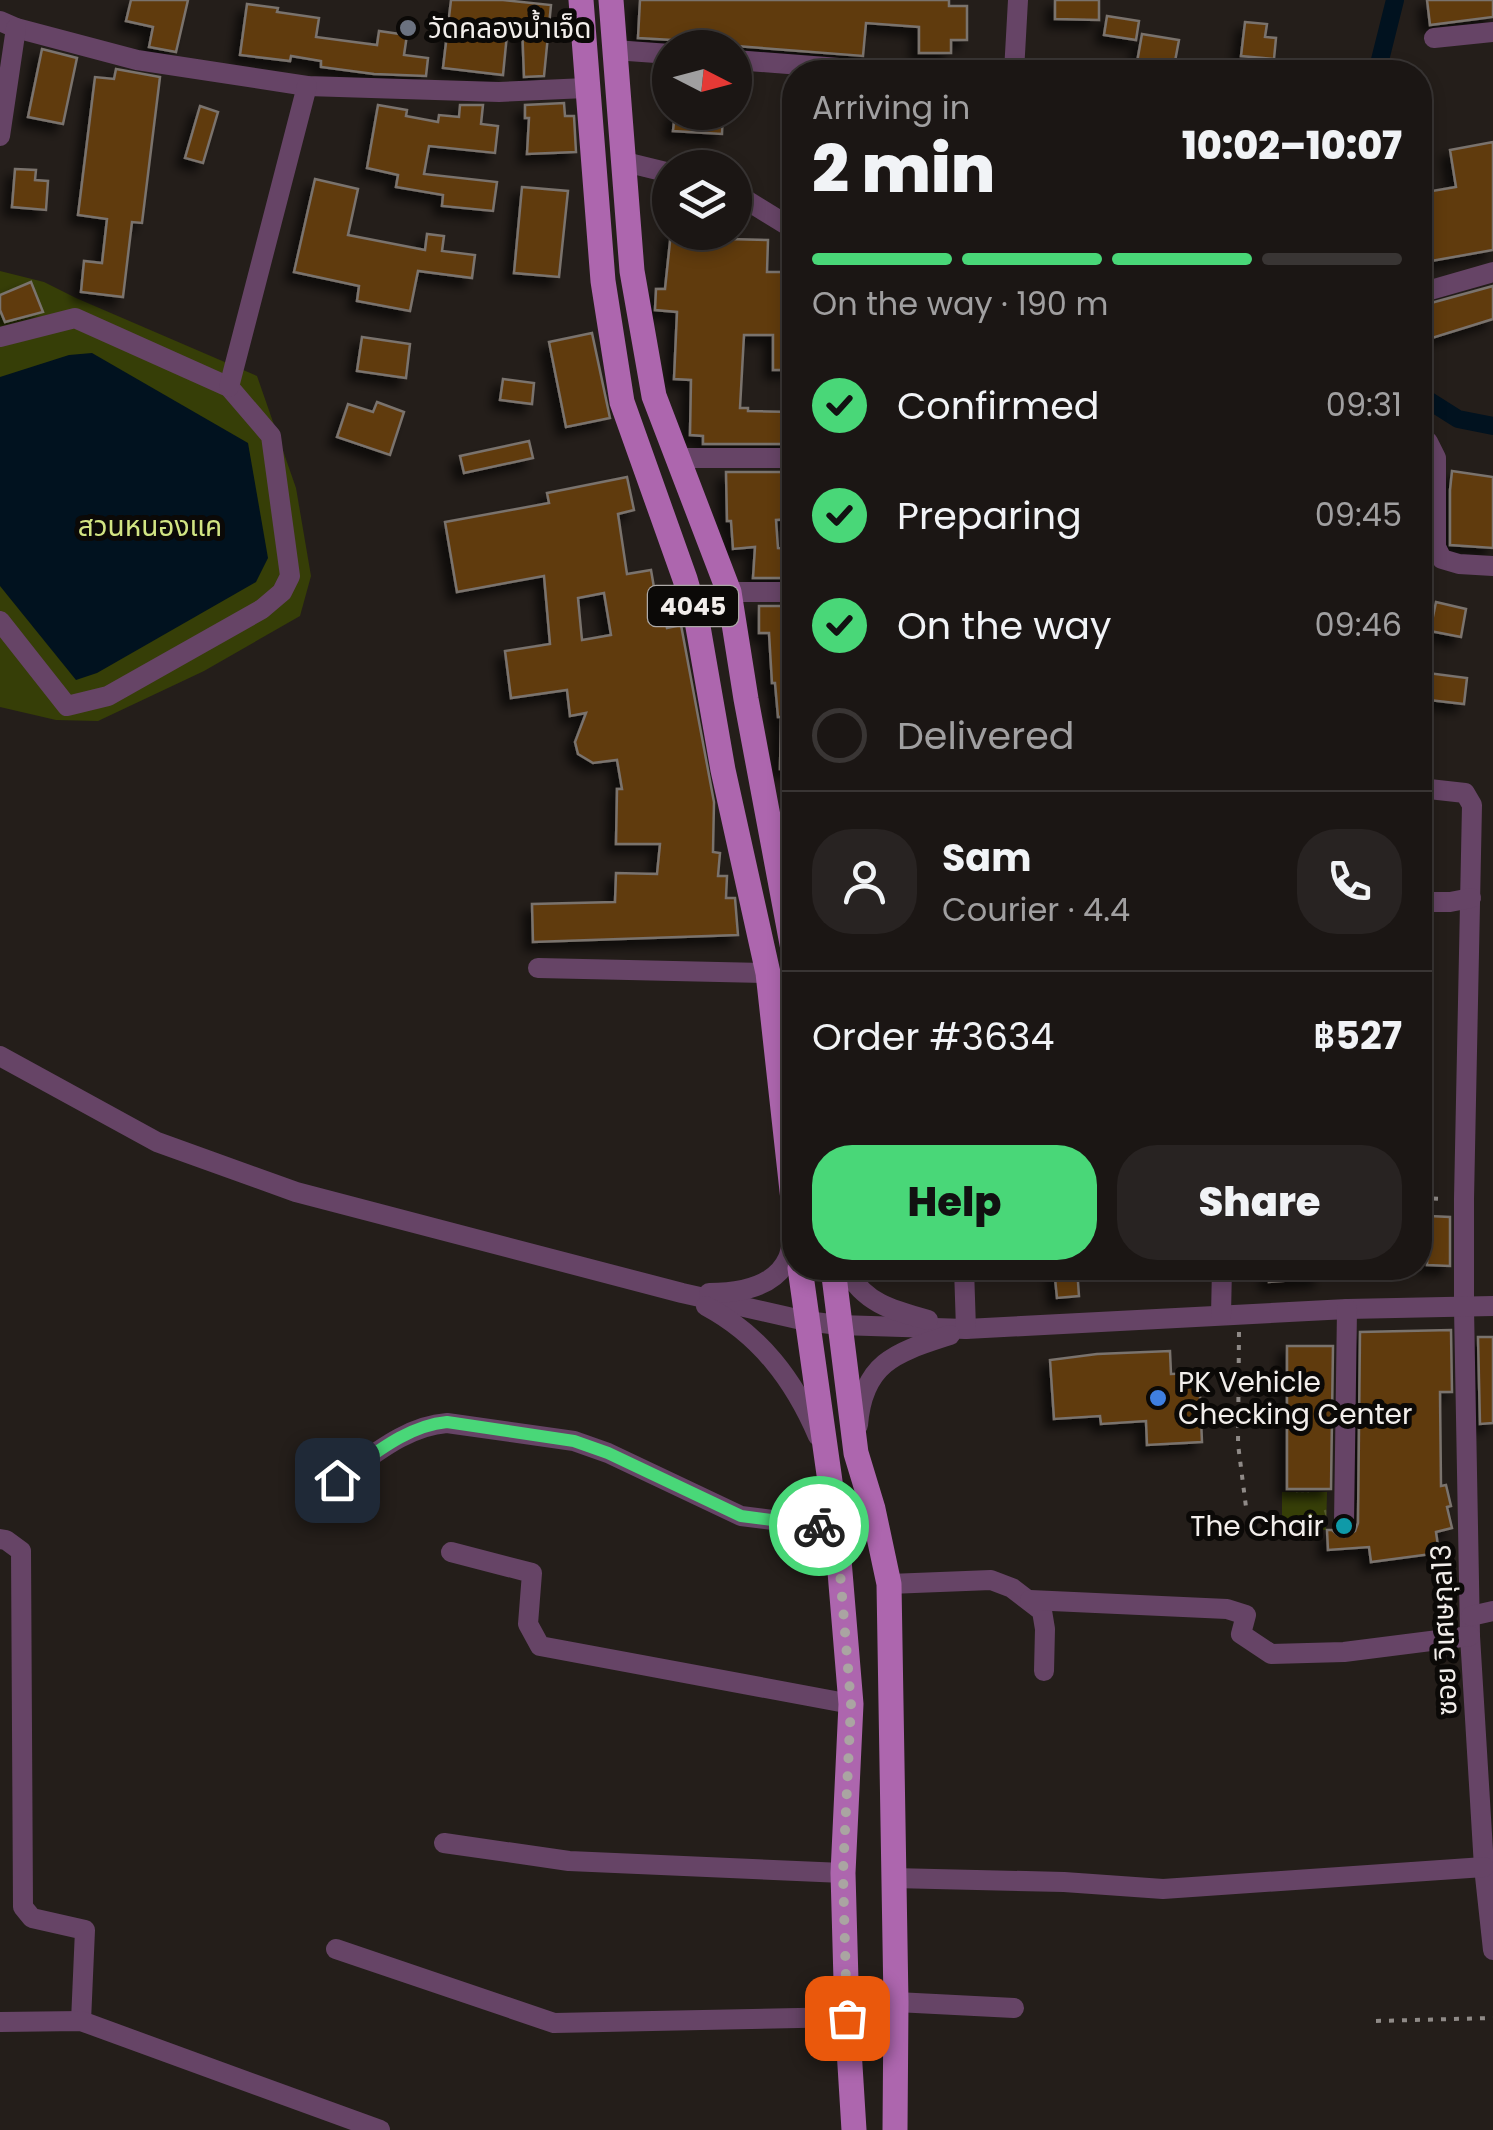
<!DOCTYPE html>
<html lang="en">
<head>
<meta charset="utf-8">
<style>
	:root { --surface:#1b1614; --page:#282322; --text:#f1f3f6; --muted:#a09fa0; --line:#393534; --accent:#49d778 }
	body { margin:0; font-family:Poppins,"Noto Sans Thai",sans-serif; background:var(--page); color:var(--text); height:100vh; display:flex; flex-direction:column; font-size:38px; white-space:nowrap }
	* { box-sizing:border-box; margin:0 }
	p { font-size:32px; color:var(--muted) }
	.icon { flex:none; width:55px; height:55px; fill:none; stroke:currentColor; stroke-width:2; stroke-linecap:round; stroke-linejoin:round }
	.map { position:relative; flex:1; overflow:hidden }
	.panel { position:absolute; left:782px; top:60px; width:650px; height:1220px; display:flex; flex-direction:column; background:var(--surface); border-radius:40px; box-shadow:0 5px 15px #0003,0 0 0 2px var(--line) }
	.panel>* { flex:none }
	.needle { width:65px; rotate:96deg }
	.controls { position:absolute; left:652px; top:30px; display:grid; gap:20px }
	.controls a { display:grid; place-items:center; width:100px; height:100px; border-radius:50%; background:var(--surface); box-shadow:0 5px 15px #0003,0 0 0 2px var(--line); font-size:50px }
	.pin { position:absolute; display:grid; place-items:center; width:85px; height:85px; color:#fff; margin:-42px; border-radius:20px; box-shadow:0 5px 15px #0006 }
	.courier { position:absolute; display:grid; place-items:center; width:100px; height:100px; margin:-50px; border:8px solid #49d778; border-radius:50%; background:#fff; color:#222; box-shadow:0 2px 12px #0007 }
	.summary em { font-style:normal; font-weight:800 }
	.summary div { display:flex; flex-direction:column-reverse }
	.summary { display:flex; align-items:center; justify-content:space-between; height:170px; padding:0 30px }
	h1 { font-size:65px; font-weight:800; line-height:75px }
	.bar { display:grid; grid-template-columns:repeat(4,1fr); gap:15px 10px; align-content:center; height:120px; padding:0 30px }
	.bar i { height:12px; border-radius:8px; background:var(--line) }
	.bar .selected { background:var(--accent) }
	.bar p { grid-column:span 4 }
	.line { display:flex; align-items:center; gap:25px; padding:0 30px; border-top:2px solid var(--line) }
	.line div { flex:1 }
	.round { display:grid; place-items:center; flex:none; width:105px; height:105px; border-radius:40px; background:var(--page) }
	ol { padding:0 30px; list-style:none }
	li { display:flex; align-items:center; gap:30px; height:110px }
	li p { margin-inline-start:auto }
	li .icon { padding:10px; border-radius:50%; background:var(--accent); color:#111; stroke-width:4 }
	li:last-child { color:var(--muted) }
	li i { width:55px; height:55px; border:5px solid var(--line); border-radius:50% }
	.cta { display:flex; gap:20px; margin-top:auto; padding:20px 30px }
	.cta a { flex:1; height:115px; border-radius:40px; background:var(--accent); color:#111; font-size:40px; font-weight:800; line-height:115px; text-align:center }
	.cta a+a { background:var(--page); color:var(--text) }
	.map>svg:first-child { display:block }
</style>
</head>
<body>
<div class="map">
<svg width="1493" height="2130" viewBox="0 0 1493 2130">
	<defs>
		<pattern id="grass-tufts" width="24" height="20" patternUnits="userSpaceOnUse" patternTransform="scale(2.5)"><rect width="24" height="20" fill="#363e07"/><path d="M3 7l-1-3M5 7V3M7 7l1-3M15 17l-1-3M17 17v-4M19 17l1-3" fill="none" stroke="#545a2b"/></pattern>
		<filter id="shadow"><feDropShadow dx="-8" dy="8" stdDeviation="5" flood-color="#0009"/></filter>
	</defs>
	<rect width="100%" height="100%" fill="#241e1a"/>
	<path fill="url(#grass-tufts)" d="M1282,1492H1327L1326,1530H1282Z"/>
	<path fill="#363e07" d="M0,271L44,282L76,298L257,376L296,488L311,576L300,616L204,671L98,721L56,720L0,707Z"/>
	<path fill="#01121f" d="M92,353L248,443L268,558L256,582L97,673L76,680L0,586V377L69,355Z"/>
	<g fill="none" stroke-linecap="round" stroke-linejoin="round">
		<g stroke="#01121f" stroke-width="18">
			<path d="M1377,72L1395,0"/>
			<path d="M1420,395L1458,419L1493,426"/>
		</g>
	</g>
	<g fill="#603a11" stroke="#7a736d" stroke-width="2.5" fill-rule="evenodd" filter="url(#shadow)">
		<path d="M131,0H188L176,52L149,47L153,27L126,21Z"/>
		<path d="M451,0H503L551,5L544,76L524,77L522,24H508L503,75L443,68Z"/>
		<path d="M640,0H949V6H967V40H951V53H919V27L866,23L863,56L736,46L682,48L672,40L638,38Z"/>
		<path d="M1055,0H1099V20L1055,19Z"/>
		<path d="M1427,0H1493V17L1430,25Z"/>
		<path d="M247,4L278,8L277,12L319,18L316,37L377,45L379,31L407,35L404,55L428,58L426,76L374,74L321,67V61L291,56L290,61L240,55Z"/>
		<path d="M1107,16L1139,21L1136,40L1104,35Z"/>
		<path d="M1245,22L1267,24L1265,37L1276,38L1274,59L1241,56Z"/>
		<path d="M1142,34L1179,40L1173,72L1136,68Z"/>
		<path d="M42,49L77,58L63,124L28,117Z"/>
		<path d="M116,69L160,77L142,223L132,222L123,297L81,292L84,261L102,263L107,219L78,215L95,77L114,79Z"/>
		<path d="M564,103L565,116H574L576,152L527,154L529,118H525V105Z"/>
		<path d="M378,105L407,110L406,116L438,122L439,115L459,117L460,105H483L481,124L498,126L495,153L429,146L424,174L497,182L493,211L442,206L443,195L396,187L398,175L367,168Z"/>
		<path d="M200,106L218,112L203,163L185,158Z"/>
		<path d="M675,112H723L722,134L673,131Z"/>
		<path d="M1493,142V250L1420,263V193L1456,187L1450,150Z"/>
		<path d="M15,169L36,170L35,180L48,181L46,210L12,207Z"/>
		<path d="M315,179L358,189L348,235L425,250L427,234L444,236L442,251L475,255L472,278L418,271L410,311L357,301L359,286L294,272Z"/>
		<path d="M522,187L568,191L559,277L514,273Z"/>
		<path d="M671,232H729L728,239L768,240L767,272H795V370H773V335H744L740,408H748V411L795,412V444H703V436L690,435L691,380L674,379L677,312L655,310L656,289H665Z"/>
		<path d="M31,282L43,312L5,322L0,310V295Z"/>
		<path d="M1493,286V319L1432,338L1427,322L1420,324V306Z"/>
		<path d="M592,333L610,418L566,427L549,342Z"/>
		<path d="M362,337L410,344L406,378L357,371Z"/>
		<path d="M503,379L534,383L532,404L500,400Z"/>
		<path d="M377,402L404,412L390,455L337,437L348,404L373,412Z"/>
		<path d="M529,441L533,458L464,473L460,456Z"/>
		<path d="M1452,471L1493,477V548L1450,545V490Z"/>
		<path d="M726,472H792V519L776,520L778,548L795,549V578H753L755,547L733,549L731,521H727Z"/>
		<path d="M627,477L634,510L618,514L627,574L651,570L656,599L661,598L667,628L681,625L714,802L713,852L720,853L718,876H727L726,898H735L738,935L533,942L532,904L615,902L616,873L657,874L660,844H616L617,789H622L617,760L593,763L578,754L575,742L586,713L570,716L567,690L511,698L505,651L550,644L544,576L457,592L445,522L549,503L547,493ZM604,593L611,635L582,640L578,598Z"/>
		<path d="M1436,602L1466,609L1461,637L1430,631Z"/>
		<path d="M759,606H794L795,769H780L781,717H778L775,683H772L769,633H759Z"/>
		<path d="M1420,672L1467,678L1464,704L1420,699Z"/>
		<path d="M1429,1216L1450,1217V1266L1427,1265Z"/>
		<path d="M1054,1268H1077L1079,1296L1057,1298Z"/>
		<path d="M1268,1268H1321V1278L1269,1282Z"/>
		<path d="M1451,1330L1452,1392H1440L1441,1486L1446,1485L1451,1506L1447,1507L1452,1528L1436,1532L1439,1553L1371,1562L1369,1547L1328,1550L1327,1530H1332L1338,1535L1345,1537L1355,1531L1358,1523L1360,1332Z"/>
		<path d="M1478,1337H1493V1423L1480,1424Z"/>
		<path d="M1287,1346H1333L1331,1489H1287Z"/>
		<path d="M1170,1351L1171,1374L1199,1373L1202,1442L1147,1445L1146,1421L1101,1424L1100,1416L1054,1419L1050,1360L1097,1354Z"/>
	</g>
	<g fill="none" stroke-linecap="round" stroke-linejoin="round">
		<g stroke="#8f8a87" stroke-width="4" stroke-dasharray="5 8" stroke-linecap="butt">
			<path d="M1420,1198L1444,1199"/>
			<path d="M1239,1332L1238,1444L1246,1507"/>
			<path d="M1376,2021L1493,2018"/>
		</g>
		<g stroke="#646" stroke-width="20">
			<path d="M0,21L16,28L137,60L307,86L499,92L586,88"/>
			<path d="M1434,38L1493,32"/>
			<path d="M614,50L670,54"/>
			<path d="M735,60L891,72"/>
			<path d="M1014,72L1018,0"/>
			<path d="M0,136L16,28"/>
			<path d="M625,162L670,173"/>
			<path d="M735,193L795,230"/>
			<path d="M1420,293L1493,272"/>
			<path d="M0,337L75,318L229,387L271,436L290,576L282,592L262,609L108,696L67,706L0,621"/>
			<path d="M229,387L307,86"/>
			<path d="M1420,438L1428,442L1436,458V547L1442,559L1459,564L1493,566"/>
			<path d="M676,458H795"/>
			<path d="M729,592H795"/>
			<path d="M1420,788L1465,793L1472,805L1464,1199V1308L1470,1636L1484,1867L1493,1950"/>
			<path d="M1420,902H1450L1471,898"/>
			<path d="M538,968L768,973"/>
			<path d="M0,1056L157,1142L296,1192L682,1293L806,1321L839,1325L966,1329L1347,1309L1493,1306"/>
			<path d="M845,1268C864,1303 891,1310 928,1320"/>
			<path d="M964,1268L966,1329"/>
			<path d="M709,1293C738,1293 775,1288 788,1258C794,1243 793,1224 794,1208"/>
			<path d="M706,1306C760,1335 794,1380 818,1436"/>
			<path d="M1221,1315L1222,1268"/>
			<path d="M858,1425C863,1361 898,1352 950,1335"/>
			<path d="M337,1480C371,1457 405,1426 447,1423L574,1441L608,1453L741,1516L820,1526L836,1524"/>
			<path d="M1344,1523L1347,1309"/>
			<path d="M0,1539L6,1540L21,1551L23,1907L32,1918L85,1930L81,2021"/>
			<path d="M451,1552L532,1573L528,1624L540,1646L851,1704"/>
			<path d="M889,1584L991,1580L1012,1588L1042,1611L1045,1629L1044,1671"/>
			<path d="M1030,1600L1227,1609L1246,1615L1241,1634L1271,1654L1344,1652L1470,1636"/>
			<path d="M1471,1616L1493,1611"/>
			<path d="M444,1843L569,1861L843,1873"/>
			<path d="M893,1878L1064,1882L1163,1889L1484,1867"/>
			<path d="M336,1949L554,2023L847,2017"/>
			<path d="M896,2002L1014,2008"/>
			<path d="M0,2022L81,2021L380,2130"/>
		</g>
		<g stroke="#ad66ae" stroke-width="25">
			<path d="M581,0L603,281L622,402L685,579L697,621L723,770L768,973L795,1218"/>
			<path d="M611,0L632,271L654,396L729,592L746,699L795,960"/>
			<path d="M800,1268L836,1524L851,1704L843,1873L847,2017L854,2130"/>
			<path d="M833,1268L856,1453L873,1509L889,1584L896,2002L895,2130"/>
		</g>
	</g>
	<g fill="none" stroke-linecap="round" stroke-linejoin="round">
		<path stroke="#aaa5a2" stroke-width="10" stroke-dasharray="0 18" d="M819,1526L836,1524L851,1704L843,1873L847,2018"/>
		<path stroke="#49d778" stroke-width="12" d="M337,1480C371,1457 405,1426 447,1422L574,1441L608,1453L741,1516L819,1526"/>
	</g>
	<circle fill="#6b7280" stroke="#0b0907" stroke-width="4" cx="408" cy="28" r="10"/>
	<circle fill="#3f7fe0" stroke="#0b0907" stroke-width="4" cx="1158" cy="1398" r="10"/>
	<circle fill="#0f9aa8" stroke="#0b0907" stroke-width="4" cx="1344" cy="1526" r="10"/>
	<g text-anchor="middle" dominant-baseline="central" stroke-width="10" stroke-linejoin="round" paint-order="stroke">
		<rect fill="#0b0907" stroke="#ada9a7" stroke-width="2.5" x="648" y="586" width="90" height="40" rx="8"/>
		<g font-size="25" font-weight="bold" fill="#f2eeeb">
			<text x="693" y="606">4045</text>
		</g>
		<g font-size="28" fill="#f2eeeb" stroke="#0b0907" text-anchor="start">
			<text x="428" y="28">วัดคลองน้ำเจ็ด</text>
			<text x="1178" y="1382">PK Vehicle<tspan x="1178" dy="32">Checking Center</tspan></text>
			<text x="1324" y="1526" text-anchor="end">The Chair</text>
		</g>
		<g font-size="28" fill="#d2e583" stroke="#0b0907">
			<text x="150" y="526">สวนหนองแค</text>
		</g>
		<g font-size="28" fill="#f2eeeb" stroke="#0b0907">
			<text transform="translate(1444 1630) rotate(-92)">ซอย วิเศษกุล13</text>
		</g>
	</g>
</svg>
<div class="controls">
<a><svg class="needle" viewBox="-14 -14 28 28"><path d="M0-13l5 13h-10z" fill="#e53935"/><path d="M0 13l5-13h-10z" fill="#a09fa0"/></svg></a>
<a><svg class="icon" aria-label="layers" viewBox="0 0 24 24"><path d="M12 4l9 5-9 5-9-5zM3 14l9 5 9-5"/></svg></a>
</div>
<div class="pin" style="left:847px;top:2018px;background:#ea580c"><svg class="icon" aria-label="bag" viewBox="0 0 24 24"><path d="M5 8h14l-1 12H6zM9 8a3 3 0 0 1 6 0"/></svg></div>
<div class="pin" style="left:337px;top:1480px;background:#1f2937"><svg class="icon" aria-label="home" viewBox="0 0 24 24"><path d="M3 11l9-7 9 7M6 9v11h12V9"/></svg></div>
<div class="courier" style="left:819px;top:1526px"><svg class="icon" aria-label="bike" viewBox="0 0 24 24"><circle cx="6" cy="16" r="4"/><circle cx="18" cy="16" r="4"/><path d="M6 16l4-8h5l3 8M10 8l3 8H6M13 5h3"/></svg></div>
<section class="panel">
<div class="summary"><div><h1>2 min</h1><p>Arriving in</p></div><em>10:02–10:07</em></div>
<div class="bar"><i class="selected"></i><i class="selected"></i><i class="selected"></i><i></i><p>On the way · 190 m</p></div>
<ol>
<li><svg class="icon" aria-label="check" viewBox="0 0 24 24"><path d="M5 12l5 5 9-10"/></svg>Confirmed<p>09:31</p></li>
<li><svg class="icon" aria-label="check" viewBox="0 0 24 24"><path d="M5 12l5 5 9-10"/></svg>Preparing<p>09:45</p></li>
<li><svg class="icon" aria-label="check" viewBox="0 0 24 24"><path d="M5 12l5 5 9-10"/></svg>On the way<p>09:46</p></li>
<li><i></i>Delivered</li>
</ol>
<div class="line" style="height:180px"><a class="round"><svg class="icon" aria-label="person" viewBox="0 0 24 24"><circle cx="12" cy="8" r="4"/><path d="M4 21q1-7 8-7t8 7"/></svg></a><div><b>Sam</b><p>Courier · 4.4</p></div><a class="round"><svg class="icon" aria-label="phone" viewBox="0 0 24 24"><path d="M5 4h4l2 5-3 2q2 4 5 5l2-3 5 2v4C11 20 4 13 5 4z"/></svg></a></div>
<div class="line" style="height:130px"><div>Order #3634</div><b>฿527</b></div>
<div class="cta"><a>Help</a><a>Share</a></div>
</section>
</div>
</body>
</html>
